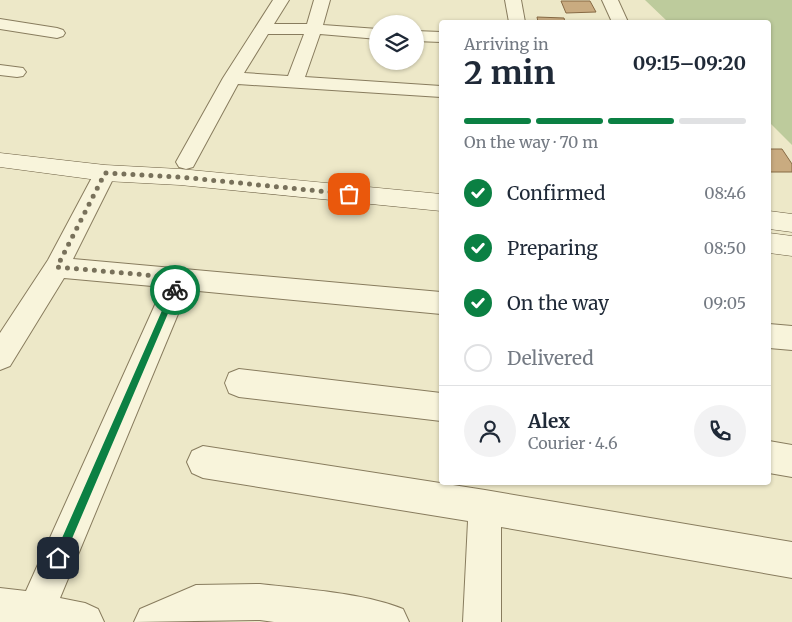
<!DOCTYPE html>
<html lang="en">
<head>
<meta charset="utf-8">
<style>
	:root { --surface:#fff; --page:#f2f2f3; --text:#1f2937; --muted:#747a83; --line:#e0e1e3; --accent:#0b8043 }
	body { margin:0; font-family:Merriweather,serif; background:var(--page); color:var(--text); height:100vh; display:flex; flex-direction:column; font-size:19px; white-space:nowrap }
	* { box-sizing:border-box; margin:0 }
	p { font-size:16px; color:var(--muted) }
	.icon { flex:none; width:28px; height:28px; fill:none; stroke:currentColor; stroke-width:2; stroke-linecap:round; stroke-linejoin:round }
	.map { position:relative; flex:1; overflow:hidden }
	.sheet { position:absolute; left:439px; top:20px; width:332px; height:465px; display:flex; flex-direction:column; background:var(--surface); border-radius:5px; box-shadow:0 1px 4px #0004 }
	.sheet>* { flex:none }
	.controls { position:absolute; left:369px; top:15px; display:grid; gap:10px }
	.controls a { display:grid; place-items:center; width:55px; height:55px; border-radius:50%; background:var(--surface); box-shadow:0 1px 4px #0004; font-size:25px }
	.pin { position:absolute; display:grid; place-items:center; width:42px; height:42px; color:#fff; margin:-21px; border-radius:10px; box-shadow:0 2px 8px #0006 }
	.courier { position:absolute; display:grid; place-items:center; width:50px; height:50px; margin:-25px; border:4px solid #0b8043; border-radius:50%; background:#fff; color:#222; box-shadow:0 1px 6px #0007 }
	.headline em { font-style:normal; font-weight:700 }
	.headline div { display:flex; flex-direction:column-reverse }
	.headline { display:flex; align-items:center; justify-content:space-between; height:85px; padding:0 25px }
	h1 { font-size:32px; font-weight:700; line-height:38px }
	.bar { display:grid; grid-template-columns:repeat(4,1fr); gap:8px 5px; align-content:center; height:60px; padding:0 25px }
	.bar i { height:6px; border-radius:4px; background:var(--line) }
	.bar .active { background:var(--accent) }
	.bar p { grid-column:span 4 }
	.line { display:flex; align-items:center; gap:12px; padding:0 25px; border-top:1px solid var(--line) }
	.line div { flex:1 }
	.round { display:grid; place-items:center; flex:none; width:52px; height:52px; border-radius:26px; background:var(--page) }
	ol { padding:0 25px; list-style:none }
	li { display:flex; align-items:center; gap:15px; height:55px }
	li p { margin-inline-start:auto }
	li .icon { padding:5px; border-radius:50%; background:var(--accent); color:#fff; stroke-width:4 }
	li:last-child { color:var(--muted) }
	li i { width:28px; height:28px; border:2px solid var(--line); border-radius:50% }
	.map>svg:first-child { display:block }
</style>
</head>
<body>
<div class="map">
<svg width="792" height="622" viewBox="0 0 792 622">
	<rect width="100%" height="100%" fill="#ede8c8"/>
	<path fill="#bdcb9c" d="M645,0H792V145L769,122V22H668Z"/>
	<g fill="#c9ab80" stroke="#876a44">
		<path d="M561,1H590L596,12L566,13Z"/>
		<path d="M537,17L564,18L565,22H538Z"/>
		<path d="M769,149H782L792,164V172H769Z"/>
	</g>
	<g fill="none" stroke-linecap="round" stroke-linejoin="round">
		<defs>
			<g id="street">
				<path d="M273,0H289L274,24H307L314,0H330L323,25L378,29V39L320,34L305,77L441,86V97L238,84L193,167L186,169L179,167L176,162L223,78ZM268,34H304L288,76L244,73Z"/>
				<path d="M505,0H521L525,22H509Z"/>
				<path d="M602,0H618L628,22H612Z"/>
				<path d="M0,19L57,28L63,30L65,33L63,36L57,38L0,29Z"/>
				<path d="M415,31L441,32V42L415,41Z"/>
				<path d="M0,65L23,68L26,72L23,76L17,77L0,75Z"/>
				<path d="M105,166L113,168L116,173L73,259L441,292V314L188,290L60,598L85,603L98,609L104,622H0V588L26,591L163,287L64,278L10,366L0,370V333L48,260L97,168Z"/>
				<path d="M769,324L792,326V350L769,348Z"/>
				<path d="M239,369L441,393V421L239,397L229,393L225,383L229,373Z"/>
				<path d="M769,441L792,445V477L769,473Z"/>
				<path d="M203,446L485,490L792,542V578L501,527V622H463L468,521L203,478L192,473L187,462L192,451Z"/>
				<path d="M260,584C303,589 364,593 403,609L409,622H274L260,620L134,622L140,609L196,585Z"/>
			</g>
			<g id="secondary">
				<path d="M0,153L105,165L180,169L441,194V211L180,185L105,181L0,167Z"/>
				<path d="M769,211L792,214V232L769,229Z"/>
				<path d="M769,233L792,236V256L769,253Z"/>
			</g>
		</defs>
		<use href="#street" stroke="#887c5e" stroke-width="2"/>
		<use href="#secondary" stroke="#6a5d41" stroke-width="1"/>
		<use href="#street" fill="#f8f4db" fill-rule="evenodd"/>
		<use href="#secondary" fill="#f8f4db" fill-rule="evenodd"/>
	</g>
	<path fill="#0b8043" d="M175,287L178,290L62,562L58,564L55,562L53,558L55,554L171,290Z"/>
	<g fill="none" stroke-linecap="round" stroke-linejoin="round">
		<path stroke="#78715b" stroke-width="5" stroke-dasharray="0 9" d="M175,290L180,278L57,267L105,173L180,177L349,194"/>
	</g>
</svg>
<div class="controls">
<a><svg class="icon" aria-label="layers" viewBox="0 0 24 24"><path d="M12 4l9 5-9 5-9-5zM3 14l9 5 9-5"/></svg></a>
</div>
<div class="pin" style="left:349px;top:194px;background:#ea580c"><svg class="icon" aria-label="bag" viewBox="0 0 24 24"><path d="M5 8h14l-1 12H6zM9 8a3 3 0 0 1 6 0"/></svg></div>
<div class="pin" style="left:58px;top:558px;background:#1f2937"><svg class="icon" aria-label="home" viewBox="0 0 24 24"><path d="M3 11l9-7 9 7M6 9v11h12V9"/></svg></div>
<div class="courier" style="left:175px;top:290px"><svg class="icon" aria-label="bike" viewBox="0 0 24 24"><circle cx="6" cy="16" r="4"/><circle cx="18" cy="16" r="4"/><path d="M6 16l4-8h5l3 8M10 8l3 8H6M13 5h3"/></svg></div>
<section class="sheet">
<div class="headline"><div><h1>2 min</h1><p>Arriving in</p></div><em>09:15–09:20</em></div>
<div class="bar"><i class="active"></i><i class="active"></i><i class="active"></i><i></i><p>On the way · 70 m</p></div>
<ol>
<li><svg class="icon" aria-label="check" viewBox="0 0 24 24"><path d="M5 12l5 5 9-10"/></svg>Confirmed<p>08:46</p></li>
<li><svg class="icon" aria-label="check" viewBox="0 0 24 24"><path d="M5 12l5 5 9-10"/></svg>Preparing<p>08:50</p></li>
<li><svg class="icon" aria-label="check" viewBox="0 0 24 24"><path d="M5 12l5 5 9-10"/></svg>On the way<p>09:05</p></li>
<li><i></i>Delivered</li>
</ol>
<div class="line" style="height:90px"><a class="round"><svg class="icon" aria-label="person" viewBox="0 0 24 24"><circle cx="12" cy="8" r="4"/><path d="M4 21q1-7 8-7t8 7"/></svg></a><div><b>Alex</b><p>Courier · 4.6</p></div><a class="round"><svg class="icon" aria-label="phone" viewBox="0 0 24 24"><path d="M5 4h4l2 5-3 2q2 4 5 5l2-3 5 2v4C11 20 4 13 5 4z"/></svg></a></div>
</section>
</div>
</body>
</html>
